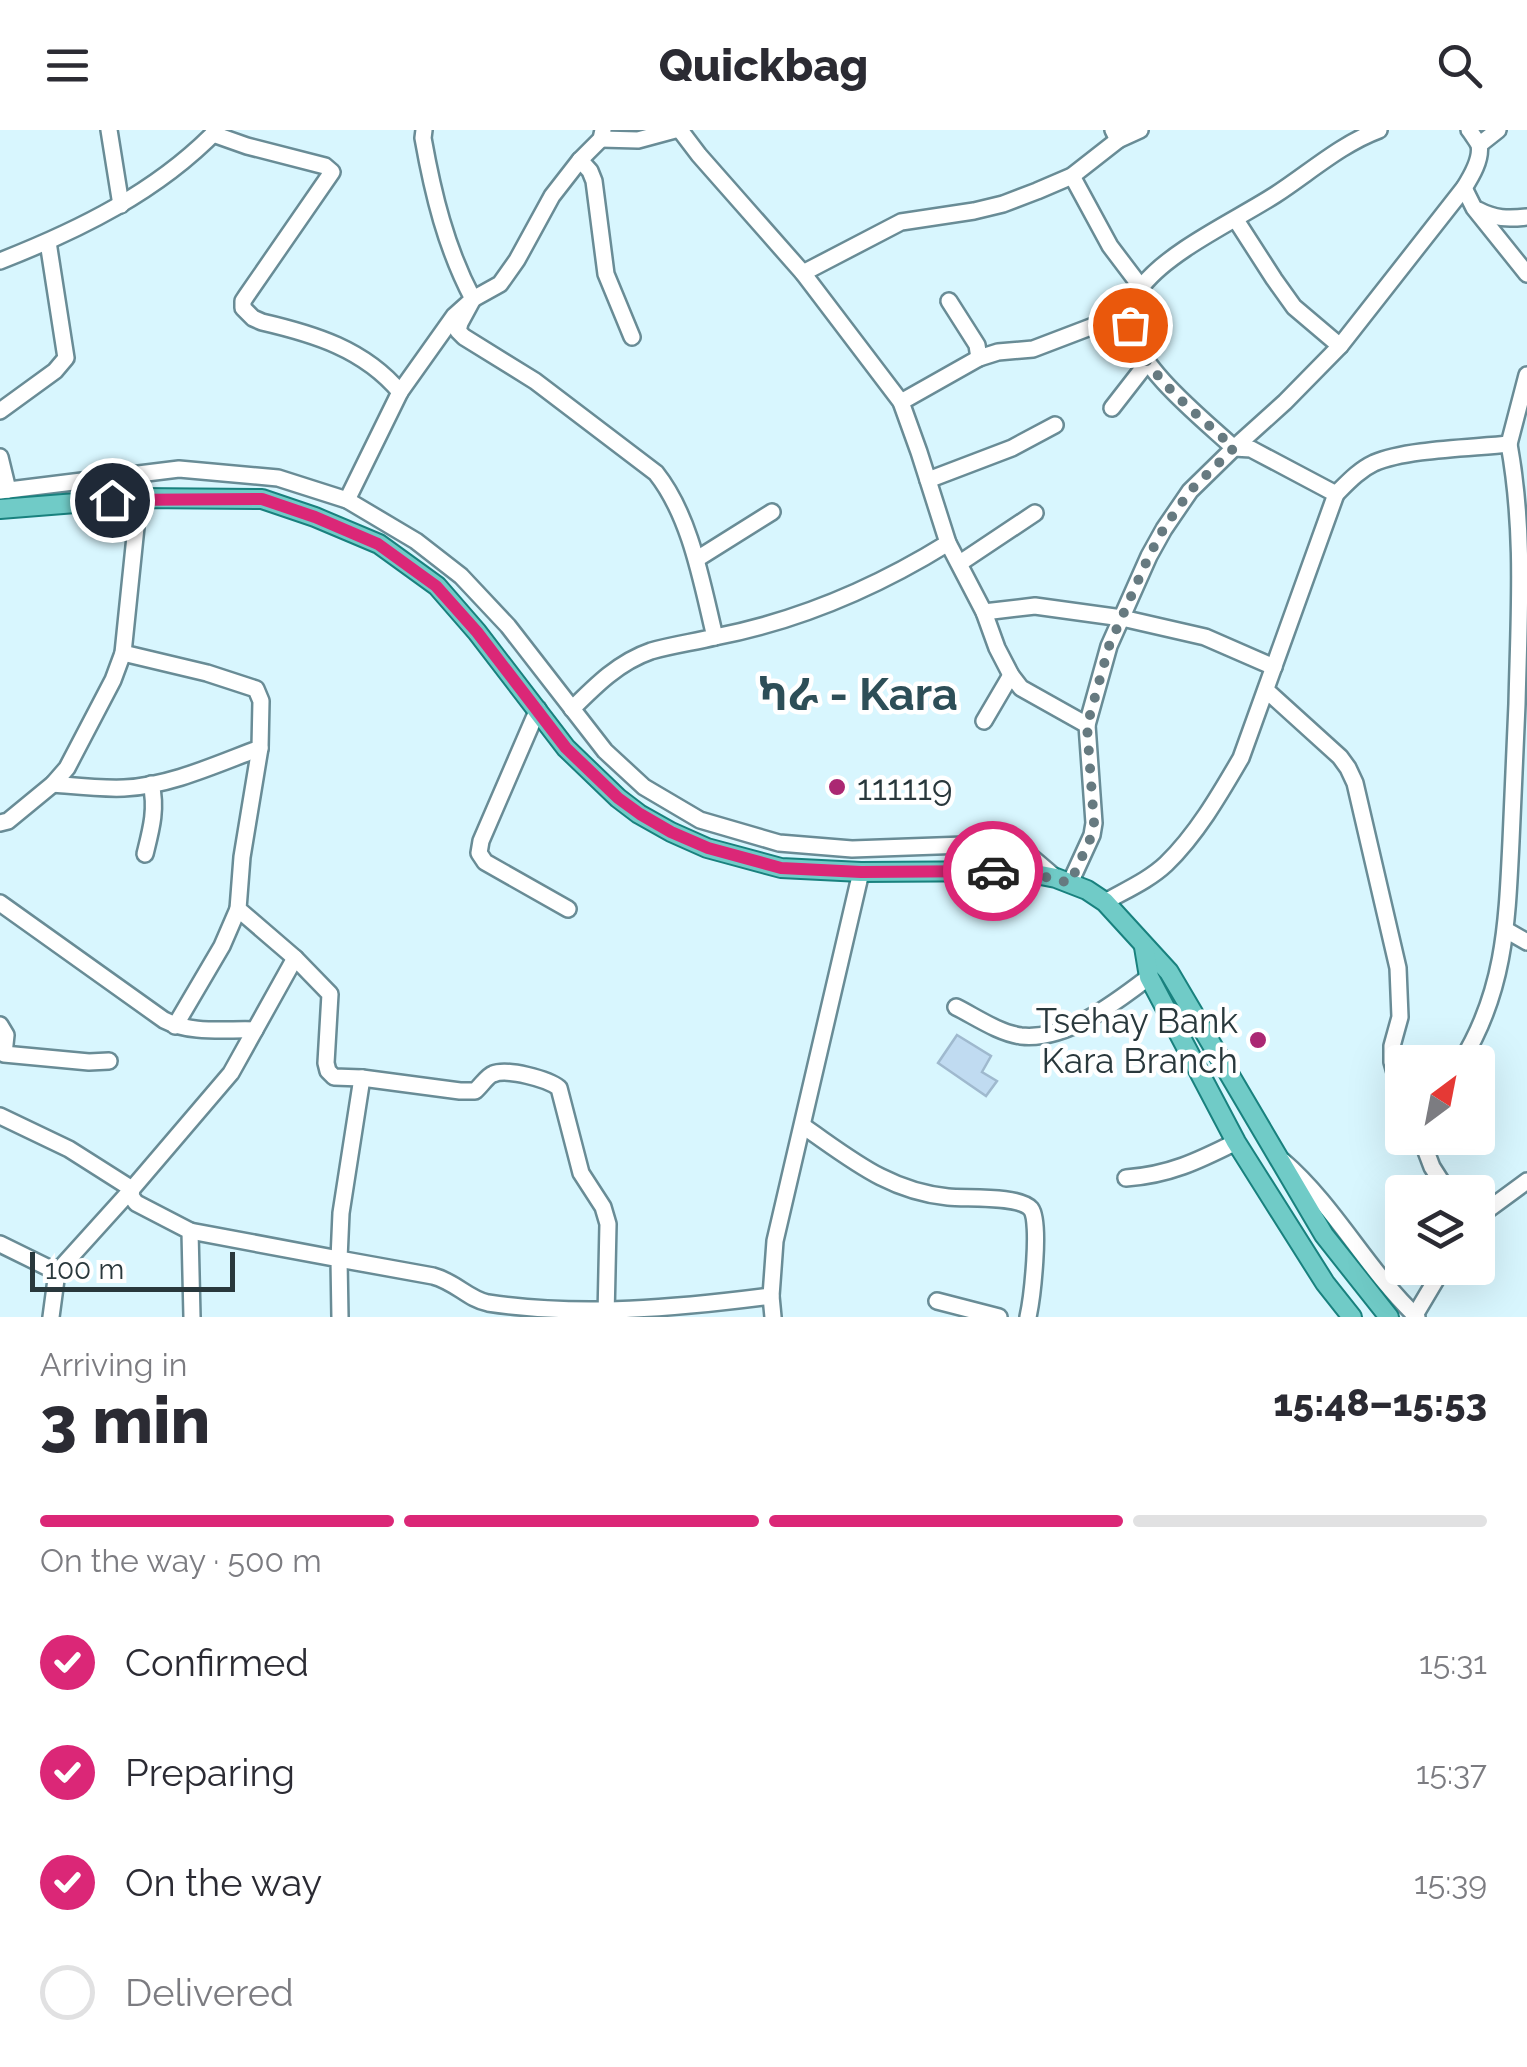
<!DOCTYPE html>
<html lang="en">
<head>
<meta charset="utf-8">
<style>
	:root { --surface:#fff; --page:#f2f2f3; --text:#2b2b33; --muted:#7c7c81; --line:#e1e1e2; --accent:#db2777 }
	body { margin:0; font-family:Raleway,"Noto Sans Ethiopic",sans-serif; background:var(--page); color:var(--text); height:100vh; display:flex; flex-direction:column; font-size:38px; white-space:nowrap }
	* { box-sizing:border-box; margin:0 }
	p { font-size:32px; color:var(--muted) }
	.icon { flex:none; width:55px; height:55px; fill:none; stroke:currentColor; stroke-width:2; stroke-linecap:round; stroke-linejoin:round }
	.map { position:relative; height:1187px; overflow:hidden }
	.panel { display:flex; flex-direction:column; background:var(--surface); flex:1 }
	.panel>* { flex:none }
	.needle { width:65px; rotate:32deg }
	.buttons { position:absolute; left:1385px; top:915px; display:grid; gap:20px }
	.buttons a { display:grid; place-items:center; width:110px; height:110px; border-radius:10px; background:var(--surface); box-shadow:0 10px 40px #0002; font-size:50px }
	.scale { position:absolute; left:30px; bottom:25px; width:205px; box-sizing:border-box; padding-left:10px; border:5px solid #29383c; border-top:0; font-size:28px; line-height:35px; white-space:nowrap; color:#29383c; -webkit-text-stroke:8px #fff; paint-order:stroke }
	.pin { position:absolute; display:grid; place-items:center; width:85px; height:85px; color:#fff; margin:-42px; border:5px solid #fff; border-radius:50%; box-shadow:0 2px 10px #0007 }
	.courier { position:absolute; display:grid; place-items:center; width:100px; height:100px; margin:-50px; border:8px solid #db2777; border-radius:50%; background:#fff; color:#222; box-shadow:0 2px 12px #0007 }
	.overview em { font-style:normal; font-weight:800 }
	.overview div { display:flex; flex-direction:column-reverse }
	.overview { display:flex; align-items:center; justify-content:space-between; height:170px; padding:0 40px }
	h1 { font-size:65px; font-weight:800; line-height:75px }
	.bar { display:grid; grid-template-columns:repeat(4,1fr); gap:15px 10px; align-content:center; height:120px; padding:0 40px }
	.bar i { height:12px; border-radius:8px; background:var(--line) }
	.bar .active { background:var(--accent) }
	.bar p { grid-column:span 4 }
	ol { padding:0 40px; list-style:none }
	li { display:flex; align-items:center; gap:30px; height:110px }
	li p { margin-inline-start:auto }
	li .icon { padding:10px; border-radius:50%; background:var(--accent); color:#fff; stroke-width:4 }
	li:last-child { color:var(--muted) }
	li i { width:55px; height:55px; border:5px solid var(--line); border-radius:50% }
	header { display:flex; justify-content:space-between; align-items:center; height:130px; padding:0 40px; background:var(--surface); font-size:45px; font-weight:800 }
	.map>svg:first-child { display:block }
</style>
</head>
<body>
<header><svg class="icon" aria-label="menu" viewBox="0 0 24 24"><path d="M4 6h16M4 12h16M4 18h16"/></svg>Quickbag<svg class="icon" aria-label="search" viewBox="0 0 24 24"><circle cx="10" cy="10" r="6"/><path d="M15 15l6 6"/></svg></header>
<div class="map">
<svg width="1527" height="1187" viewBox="0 0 1527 1187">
	<rect width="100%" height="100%" fill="#d8f6fe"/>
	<path fill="#c0dbf1" stroke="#9fb9ce" stroke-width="2.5" d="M957,905L991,926L982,942L997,951L986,966L938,933Z"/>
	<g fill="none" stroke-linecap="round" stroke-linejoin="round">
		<defs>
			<g id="minor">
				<path d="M109,0L121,75"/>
				<path d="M424,0L423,8C433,64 446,118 473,169L460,193L458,201L464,207L535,251L656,343C691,387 702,454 715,507C694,512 672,515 651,521C619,532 596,555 572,579"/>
				<path d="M680,0L699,25L803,143L901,272L919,322L948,413L984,482L997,518L1011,545L1021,558L1087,595L1094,693L1092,705L1070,753"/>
				<path d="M1113,0L1118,10L1140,0"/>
				<path d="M213,4L247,16L325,36L332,42L247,165L243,171V178L253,188L262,192C314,204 364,219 400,262"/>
				<path d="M601,9L638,10L675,0"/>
				<path d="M1479,15L1498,0"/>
				<path d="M580,30L590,41L594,51L606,144L632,207"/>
				<path d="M1072,46L1110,116L1141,157"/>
				<path d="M1464,58L1474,78L1527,144"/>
				<path d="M1478,80C1495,89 1508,89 1527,87"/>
				<path d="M1236,90L1274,149L1294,177L1340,216"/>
				<path d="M0,131C79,100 157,62 217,0"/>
				<path d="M803,143L901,92L974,81L1003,74L1037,61L1072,46L1118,10"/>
				<path d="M949,171L977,215L979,228"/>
				<path d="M901,272L979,228L998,222L1033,219L1130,182"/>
				<path d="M1112,278L1147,233"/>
				<path d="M0,281L55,241L66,228L48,112"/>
				<path d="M1234,318L1285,272L1340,216L1464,58C1471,47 1482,29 1479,15C1479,14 1470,1 1469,0"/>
				<path d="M0,327L8,360"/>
				<path d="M928,350L1012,318L1055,295"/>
				<path d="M0,361L179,339L278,348L347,370L416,411L461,446L508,496L605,621L644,657L700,690L779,713L852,719L965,715L1010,719L1029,725L1056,748"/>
				<path d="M1336,364C1348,352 1359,340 1374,333C1406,319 1472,318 1509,314L1527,245"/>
				<path d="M347,370L400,262L454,186L473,169L500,154L517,130L552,66L580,30L601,9L603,0"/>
				<path d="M697,429L772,382"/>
				<path d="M960,433L1035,383"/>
				<path d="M984,482L1035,476L1122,488L1205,507L1274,537"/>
				<path d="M715,507C798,491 877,457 948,413"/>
				<path d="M1266,560L1340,627L1348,638L1355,653L1398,838L1400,887L1392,916V932L1402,967"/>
				<path d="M538,579L481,711L479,723L485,732L568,779"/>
				<path d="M984,591L1011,545"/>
				<path d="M1087,595L1109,516L1149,426L1164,399L1190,361L1234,318C1204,290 1138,238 1131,198C1128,184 1134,166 1143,155C1171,120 1236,90 1275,65C1309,43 1341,14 1379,0"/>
				<path d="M260,618L242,727L238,779L295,828L330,864L326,933L328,941L334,947L362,948L460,961H475C481,956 487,946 493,944C507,938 548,949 559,958L581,1043L603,1077L608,1094L606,1187"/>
				<path d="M53,654C76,656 101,659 124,658C170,656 217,634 260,618L261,571L256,559L207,543L123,523"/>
				<path d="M0,693L8,691L53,654L67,638L113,550L123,523L139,368"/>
				<path d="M145,724C151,700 157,679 151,654"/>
				<path d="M1105,772C1126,760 1149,750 1166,734C1197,704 1220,664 1241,628L1336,364L1251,319L1234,318"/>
				<path d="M0,773L164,890C191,904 225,899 255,900"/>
				<path d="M1506,800L1527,812"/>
				<path d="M956,877C976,887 999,903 1021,906C1066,911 1115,873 1149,847"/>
				<path d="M0,895L6,905L4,924L89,932L109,931"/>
				<path d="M175,896L222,816L238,779"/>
				<path d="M1461,932C1505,861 1507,793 1511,711C1513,665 1515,620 1517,574C1519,484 1525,402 1509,314"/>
				<path d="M362,948L341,1083L339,1129L433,1146C456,1152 468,1169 488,1173C581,1187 678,1178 771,1166"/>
				<path d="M0,986L69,1019L132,1059L57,1142"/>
				<path d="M803,996C851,1029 888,1061 948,1067C967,1069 1019,1065 1031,1079C1041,1092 1032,1169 1028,1187"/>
				<path d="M1421,1008L1432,1037L1448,1062"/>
				<path d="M1283,1031C1335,1076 1367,1140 1417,1187"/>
				<path d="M1126,1048C1169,1045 1198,1031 1236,1012"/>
				<path d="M1478,1087L1527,1051"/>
				<path d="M190,1101L339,1129L340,1187"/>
				<path d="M0,1114L57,1142L51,1187"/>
				<path d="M937,1171L999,1187"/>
				<path d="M1415,1185L1443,1138"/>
				<path d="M192,1187L190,1101L136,1073L131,1066L132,1059L231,943L295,828"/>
				<path d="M773,1187L771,1166L775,1111L861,742"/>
			</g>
			<g id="major">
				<path d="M0,379L139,368L262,369L315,387L379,414L437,456L477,502L566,618L618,668L639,684L671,702L707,718L781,738L861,742L1020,741L1056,748L1087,760L1105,772L1169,842L1324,1105L1389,1187"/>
				<path d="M1144,817L1149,847L1236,1012L1325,1153L1352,1187"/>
			</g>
		</defs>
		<use href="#minor" stroke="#698c96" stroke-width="20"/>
		<use href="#major" stroke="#19817e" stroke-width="22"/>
		<use href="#minor" stroke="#fff" stroke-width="15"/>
		<use href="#major" stroke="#70cbc7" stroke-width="18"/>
	</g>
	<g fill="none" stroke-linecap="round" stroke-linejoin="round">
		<path stroke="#667a80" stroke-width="10" stroke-dasharray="0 18" d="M993,741H1020L1070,753L1092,705L1094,693L1087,596L1109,516L1149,426L1164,398L1190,361L1234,318C1198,284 1142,244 1130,195"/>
		<path stroke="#db2777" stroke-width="12" d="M112,370L262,369L315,387L378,414L436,456L477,502L566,618L618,668L640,684L671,702L708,718L781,738L861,742L993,741"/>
	</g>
	<g fill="#ab2873" stroke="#fff" stroke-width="4">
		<circle cx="837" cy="657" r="10"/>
		<circle cx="1258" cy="910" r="10"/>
	</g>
	<g text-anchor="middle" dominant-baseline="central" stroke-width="9" stroke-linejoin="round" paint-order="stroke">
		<g font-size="35" fill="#29383c" stroke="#fff" text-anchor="start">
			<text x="857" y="657">111119</text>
			<text x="1238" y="890" text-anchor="end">Tsehay Bank<tspan x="1238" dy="40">Kara Branch</tspan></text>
		</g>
		<g font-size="45" font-weight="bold" fill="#2d4e57" stroke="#fff">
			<text x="858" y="564">ካራ - Kara</text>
		</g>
	</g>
</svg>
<div class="buttons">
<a><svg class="needle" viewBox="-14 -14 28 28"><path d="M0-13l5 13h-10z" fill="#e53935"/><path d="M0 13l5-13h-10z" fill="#7c7c81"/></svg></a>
<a><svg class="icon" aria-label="layers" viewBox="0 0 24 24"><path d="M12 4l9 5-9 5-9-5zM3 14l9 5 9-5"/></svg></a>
</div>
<div class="scale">100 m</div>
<div class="pin" style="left:1130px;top:195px;background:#ea580c"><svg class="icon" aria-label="bag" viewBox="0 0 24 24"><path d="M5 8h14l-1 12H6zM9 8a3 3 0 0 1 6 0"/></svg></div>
<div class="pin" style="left:112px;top:370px;background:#1f2937"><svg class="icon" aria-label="home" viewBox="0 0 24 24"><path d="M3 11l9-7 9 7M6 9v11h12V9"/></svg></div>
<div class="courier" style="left:993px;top:741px"><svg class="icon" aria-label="car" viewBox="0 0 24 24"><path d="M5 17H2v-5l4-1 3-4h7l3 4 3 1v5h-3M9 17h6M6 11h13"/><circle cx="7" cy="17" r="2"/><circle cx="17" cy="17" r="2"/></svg></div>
</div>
<section class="panel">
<div class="overview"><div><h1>3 min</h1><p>Arriving in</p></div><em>15:48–15:53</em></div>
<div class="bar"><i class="active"></i><i class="active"></i><i class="active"></i><i></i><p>On the way · 500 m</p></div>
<ol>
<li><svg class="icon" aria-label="check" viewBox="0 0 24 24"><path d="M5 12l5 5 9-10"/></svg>Confirmed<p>15:31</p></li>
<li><svg class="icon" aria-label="check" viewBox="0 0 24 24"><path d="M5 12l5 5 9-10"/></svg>Preparing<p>15:37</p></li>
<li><svg class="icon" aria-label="check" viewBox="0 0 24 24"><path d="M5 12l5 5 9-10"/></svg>On the way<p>15:39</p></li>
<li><i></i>Delivered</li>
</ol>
</section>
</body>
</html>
